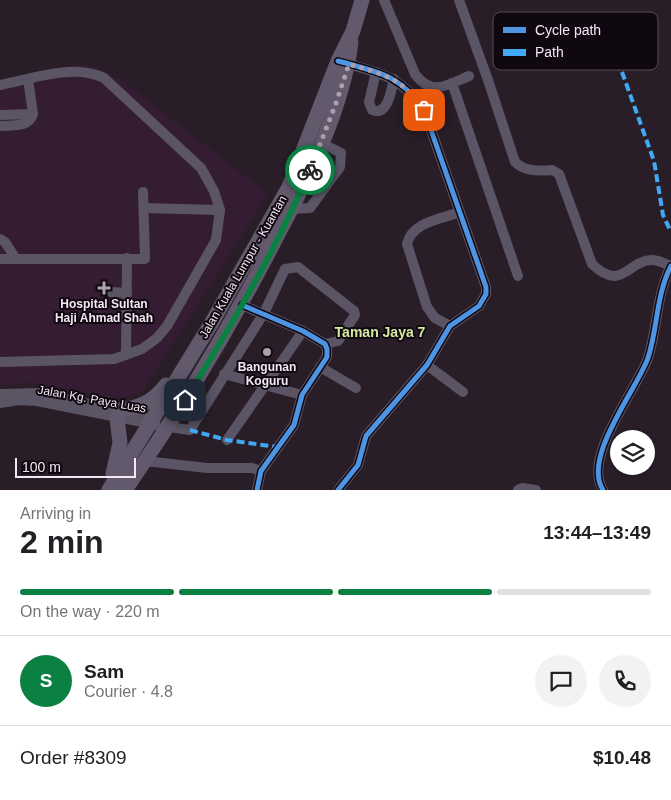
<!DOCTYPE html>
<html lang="en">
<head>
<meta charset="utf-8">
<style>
	:root { --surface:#fff; --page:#f2f2f2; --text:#202124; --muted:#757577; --line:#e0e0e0; --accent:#0b8043 }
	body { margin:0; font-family:Arial,sans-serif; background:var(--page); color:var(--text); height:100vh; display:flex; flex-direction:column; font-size:19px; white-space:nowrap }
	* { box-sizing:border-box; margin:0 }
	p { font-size:16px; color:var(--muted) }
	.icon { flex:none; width:28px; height:28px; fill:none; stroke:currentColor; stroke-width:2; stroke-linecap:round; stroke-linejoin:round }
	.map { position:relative; height:490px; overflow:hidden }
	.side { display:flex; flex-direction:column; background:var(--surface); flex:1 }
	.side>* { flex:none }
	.controls { position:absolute; left:610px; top:430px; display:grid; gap:10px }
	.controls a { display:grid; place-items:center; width:45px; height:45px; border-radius:50%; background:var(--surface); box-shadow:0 1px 4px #0004; font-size:25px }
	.scale { position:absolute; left:15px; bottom:12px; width:121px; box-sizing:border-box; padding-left:5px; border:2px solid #f4e6f3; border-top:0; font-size:14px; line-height:18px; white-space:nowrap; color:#f4e6f3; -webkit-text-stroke:4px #100810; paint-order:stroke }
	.pin { position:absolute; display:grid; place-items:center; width:42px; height:42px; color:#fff; margin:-21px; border-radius:10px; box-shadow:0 2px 8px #0006 }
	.courier { position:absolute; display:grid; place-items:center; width:50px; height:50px; margin:-25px; border:4px solid #0b8043; border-radius:50%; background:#fff; color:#222; box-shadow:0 1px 6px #0007 }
	.overview em { font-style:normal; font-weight:700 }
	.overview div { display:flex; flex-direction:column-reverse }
	.overview { display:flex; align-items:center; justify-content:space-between; height:85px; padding:0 20px }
	h1 { font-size:32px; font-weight:700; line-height:38px }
	.bar { display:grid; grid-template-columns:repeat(4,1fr); gap:8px 5px; align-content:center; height:60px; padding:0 20px }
	.bar i { height:6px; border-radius:4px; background:var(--line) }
	.bar .current { background:var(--accent) }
	.bar p { grid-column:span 4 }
	.line { display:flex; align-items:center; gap:12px; padding:0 20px; border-top:1px solid var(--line) }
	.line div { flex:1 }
	.round { display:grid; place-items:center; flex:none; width:52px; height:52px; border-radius:26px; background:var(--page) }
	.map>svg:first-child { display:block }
</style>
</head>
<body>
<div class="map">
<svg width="671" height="490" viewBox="0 0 671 490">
	<rect width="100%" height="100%" fill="#291e28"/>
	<path fill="#341d33" d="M75,65L99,67L120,79L268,194L142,392L117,399L27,382L0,386V81Z"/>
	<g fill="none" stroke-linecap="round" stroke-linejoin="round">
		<g stroke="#5a5464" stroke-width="10">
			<path d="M384,0L415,74C432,97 447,85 469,76"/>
			<path d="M459,0L488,80L515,162C525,172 540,171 552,170L559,174L592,264C622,293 628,260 652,260C659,260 665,264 671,266"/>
			<path d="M376,72L369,102L372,110C388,117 391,90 394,79"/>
			<path d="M452,83L518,276"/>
			<path d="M0,85C32,79 73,63 104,78L201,168L214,191L220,210L216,240L167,326L157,338L142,349L114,359L0,362"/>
			<path d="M0,115L33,114"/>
			<path d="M0,126C12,125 29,128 33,114L28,79"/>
			<path d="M144,208L220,210"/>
			<path d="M292,209L310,208L340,167L341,153L321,143"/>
			<path d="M0,239L5,242L16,259"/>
			<path d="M0,259H145L143,192"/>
			<path d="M111,292L127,293"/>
			<path d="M242,305L303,331L325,344L327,349V357L302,395L294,425L261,471L257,490"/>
			<path d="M450,326L435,318L427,307L407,244C412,222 441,219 460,212"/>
			<path d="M126,355L127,258"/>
			<path d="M427,365L463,392"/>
			<path d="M320,367L356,388"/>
			<path d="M224,374L302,395"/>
			<path d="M0,394L39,393L143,416L156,425"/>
			<path d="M0,403L19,400L37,401L147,423"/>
			<path d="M169,427L190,430L264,313L285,269L298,267L354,311L355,315L338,341L325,344"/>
			<path d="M227,440L303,331"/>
			<path d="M145,461L207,468H252L261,471"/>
			<path d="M338,490L358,465L366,436L427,365L450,326L479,306L486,294V287L424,110C400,75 379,73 341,62"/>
			<path d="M518,490L522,488L536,490"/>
			<path d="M603,490C582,457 636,391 648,358C658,327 656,295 671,266"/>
		</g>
		<g stroke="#625a6c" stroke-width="15">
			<path d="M118,410C139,408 153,402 166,385"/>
			<path d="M113,474L120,443L117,418"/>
			<path d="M109,490L211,324L289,187L338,61L353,31L362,0"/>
			<path d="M125,490C182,408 232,324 277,236C308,178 343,108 351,42"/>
		</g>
		<g stroke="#3fa9f5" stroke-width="4" stroke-dasharray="8 4" stroke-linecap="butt">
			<path d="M622,72L654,161L663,215L671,232"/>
			<path d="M190,430L227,440L277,447"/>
		</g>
		<defs>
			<g id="cycleway">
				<path d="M338,61C377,72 400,74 424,110L486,287V294L479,306L450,326L427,365L366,436L358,465L338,490"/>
				<path d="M242,305L303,331L325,344L327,349V357L302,395L294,425L261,471L257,490"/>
				<path d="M603,490C582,457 636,391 648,358C658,327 656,295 671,266"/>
			</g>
		</defs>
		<use href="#cycleway" stroke="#100810" stroke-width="8"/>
		<use href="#cycleway" stroke="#4d94e3" stroke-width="5"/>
	</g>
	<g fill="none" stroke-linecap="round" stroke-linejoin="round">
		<path stroke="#ada0ac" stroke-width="5" stroke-dasharray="0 9" d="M310,170L335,106L349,64C384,75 402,77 424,110"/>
		<path stroke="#0b8043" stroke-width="6" d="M185,400C231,327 276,250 310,170"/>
	</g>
	<g fill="#ada0ac" stroke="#100810" stroke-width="2">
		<path d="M101.5 280.5h5v5h5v5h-5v5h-5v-5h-5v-5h5z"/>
		<circle cx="267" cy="352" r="5"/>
	</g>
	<g text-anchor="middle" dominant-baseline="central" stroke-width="4" stroke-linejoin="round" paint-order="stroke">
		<g font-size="12" fill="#f4e6f3" stroke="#100810">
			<text transform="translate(243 267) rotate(-60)">Jalan Kuala Lumpur - Kuantan</text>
			<text transform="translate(92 399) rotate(10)">Jalan Kg. Paya Luas</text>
		</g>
		<g font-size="12" font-weight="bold" fill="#f4e6f3" stroke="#100810">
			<text x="104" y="304">Hospital Sultan<tspan x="104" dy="14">Haji Ahmad Shah</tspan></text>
			<text x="267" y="367">Bangunan<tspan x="267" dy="14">Koguru</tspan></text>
		</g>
		<g font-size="14" font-weight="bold" fill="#d4ea9f" stroke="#100810">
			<text x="380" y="332">Taman Jaya 7</text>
		</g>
	</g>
	<rect x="493" y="12" width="165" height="58" rx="8" fill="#100810" stroke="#544b54" stroke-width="1"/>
	<rect x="503" y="27" width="23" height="6" fill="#4d94e3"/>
	<rect x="503" y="49" width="23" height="7" fill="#3fa9f5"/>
	<g font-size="14" fill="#f4e6f3">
		<text x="535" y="35">Cycle path</text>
		<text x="535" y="57">Path</text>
	</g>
</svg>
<div class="controls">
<a><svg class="icon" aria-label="layers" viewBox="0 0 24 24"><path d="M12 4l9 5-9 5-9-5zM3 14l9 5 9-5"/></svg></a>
</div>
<div class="scale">100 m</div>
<div class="pin" style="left:424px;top:110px;background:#ea580c"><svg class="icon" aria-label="bag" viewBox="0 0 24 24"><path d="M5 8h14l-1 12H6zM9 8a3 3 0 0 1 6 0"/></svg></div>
<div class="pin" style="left:185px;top:400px;background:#1f2937"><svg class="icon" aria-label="home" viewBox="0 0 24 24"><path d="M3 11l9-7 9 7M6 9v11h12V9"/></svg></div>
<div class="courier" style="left:310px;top:170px"><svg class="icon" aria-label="bike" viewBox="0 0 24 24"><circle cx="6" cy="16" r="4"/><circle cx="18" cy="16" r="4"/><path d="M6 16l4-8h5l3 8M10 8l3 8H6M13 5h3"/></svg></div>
</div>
<section class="side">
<div class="overview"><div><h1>2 min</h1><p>Arriving in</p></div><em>13:44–13:49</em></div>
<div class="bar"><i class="current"></i><i class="current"></i><i class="current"></i><i></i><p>On the way · 220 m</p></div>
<div class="line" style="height:90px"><b class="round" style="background:var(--accent);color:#fff">S</b><div><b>Sam</b><p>Courier · 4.8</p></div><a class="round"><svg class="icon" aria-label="chat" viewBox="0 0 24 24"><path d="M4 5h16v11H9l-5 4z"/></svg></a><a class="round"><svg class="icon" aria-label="phone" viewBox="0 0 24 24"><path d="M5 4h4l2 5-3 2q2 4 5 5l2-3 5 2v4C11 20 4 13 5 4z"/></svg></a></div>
<div class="line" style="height:65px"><div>Order #8309</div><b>$10.48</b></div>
</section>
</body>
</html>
